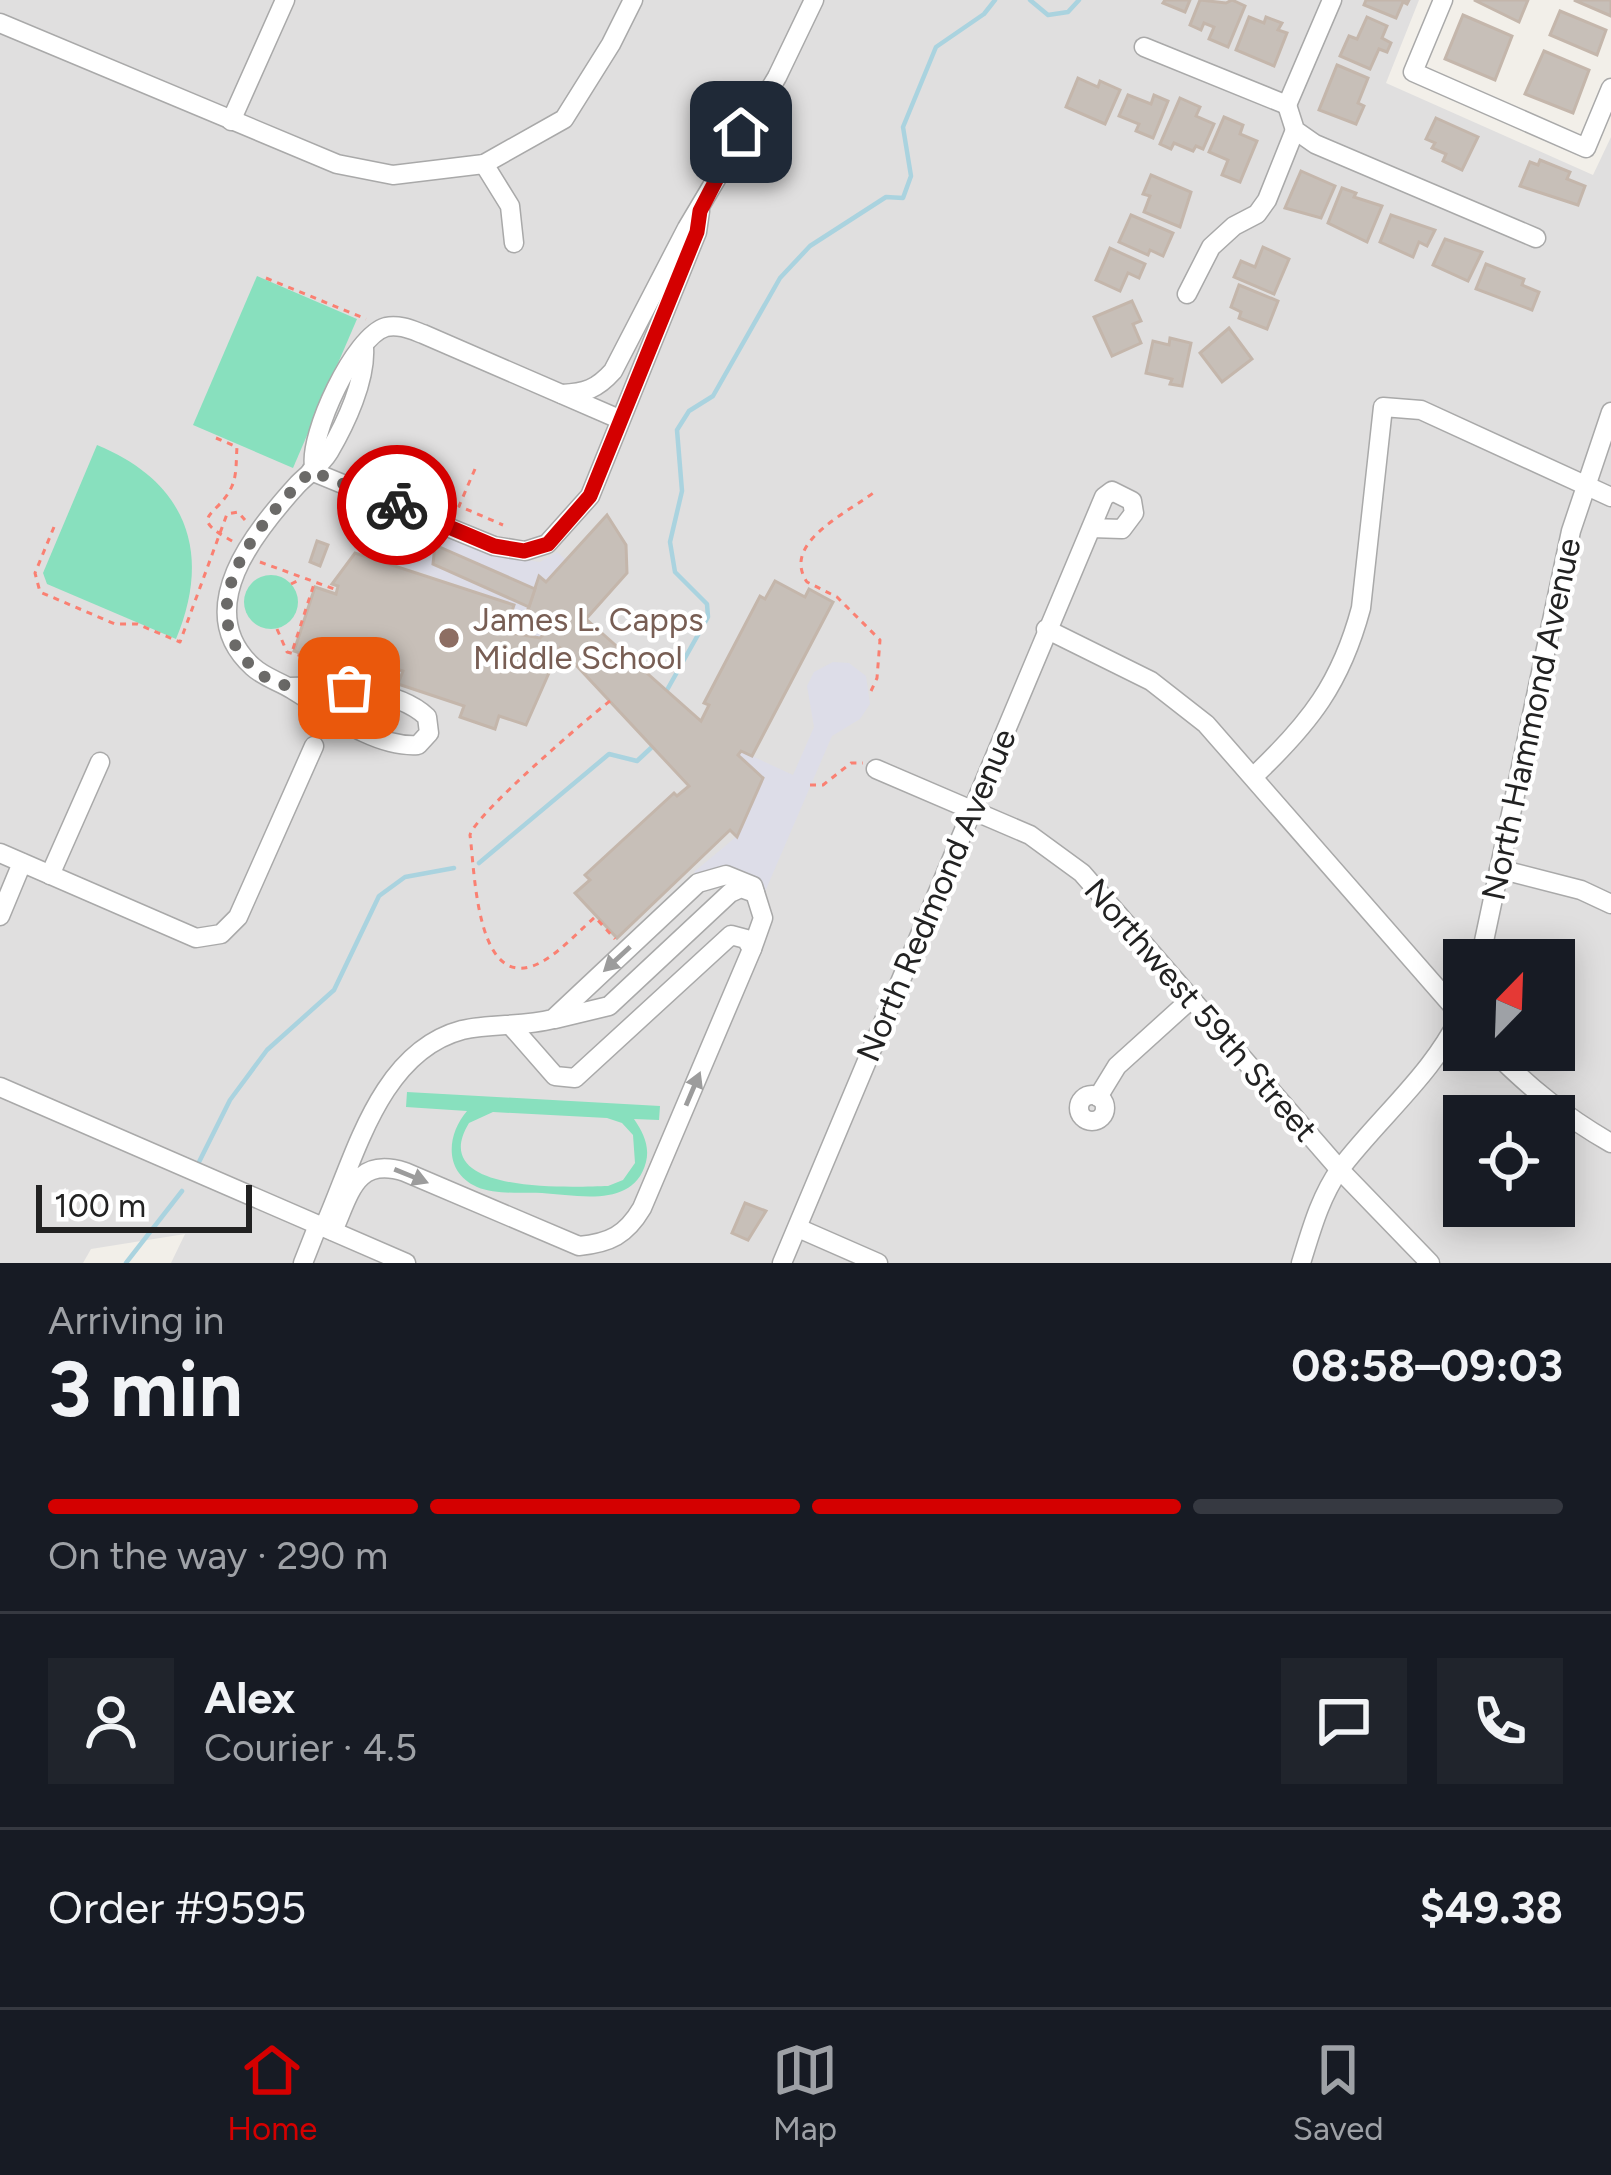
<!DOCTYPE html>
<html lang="en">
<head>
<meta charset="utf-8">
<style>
	:root { --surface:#171b24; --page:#20242c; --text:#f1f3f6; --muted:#9ea1a6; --line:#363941; --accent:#d40000 }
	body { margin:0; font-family:Figtree,sans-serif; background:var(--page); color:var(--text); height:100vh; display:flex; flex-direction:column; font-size:45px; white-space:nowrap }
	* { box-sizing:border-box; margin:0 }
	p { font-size:39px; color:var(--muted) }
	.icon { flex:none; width:66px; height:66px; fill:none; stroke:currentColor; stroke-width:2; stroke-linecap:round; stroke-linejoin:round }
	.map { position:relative; height:1263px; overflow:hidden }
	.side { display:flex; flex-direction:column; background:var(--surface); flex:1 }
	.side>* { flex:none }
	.needle { width:78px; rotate:23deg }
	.buttons { position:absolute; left:1443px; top:939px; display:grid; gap:24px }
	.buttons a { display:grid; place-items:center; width:132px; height:132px; border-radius:0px; background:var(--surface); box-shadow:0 6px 30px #0003; font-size:60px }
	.scale { position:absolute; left:36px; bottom:30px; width:216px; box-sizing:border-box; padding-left:12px; border:6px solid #222; border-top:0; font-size:33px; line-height:42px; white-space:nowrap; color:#222; -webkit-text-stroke:9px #fff; paint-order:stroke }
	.pin { position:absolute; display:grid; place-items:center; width:102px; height:102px; color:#fff; margin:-51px; border-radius:24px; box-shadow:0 6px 18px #0006 }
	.courier { position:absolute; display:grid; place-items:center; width:120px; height:120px; margin:-60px; border:9px solid #d40000; border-radius:50%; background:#fff; color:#222; box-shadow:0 3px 15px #0007 }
	.overview em { font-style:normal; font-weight:700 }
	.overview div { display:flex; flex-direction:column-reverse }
	.overview { display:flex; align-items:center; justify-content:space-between; height:204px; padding:0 48px }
	h1 { font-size:78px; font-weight:700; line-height:90px }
	.bar { display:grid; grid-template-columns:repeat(4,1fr); gap:18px 12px; align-content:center; height:144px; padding:0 48px }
	.bar i { height:15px; border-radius:9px; background:var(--line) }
	.bar .selected { background:var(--accent) }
	.bar p { grid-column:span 4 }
	.line { display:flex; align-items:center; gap:30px; padding:0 48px; border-top:3px solid var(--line) }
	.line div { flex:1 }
	.round { display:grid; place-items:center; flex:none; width:126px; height:126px; border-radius:0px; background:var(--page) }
	.dock { display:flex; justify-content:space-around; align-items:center; height:168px; border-top:3px solid var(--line); background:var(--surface); font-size:33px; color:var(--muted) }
	.dock a { display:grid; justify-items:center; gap:6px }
	.dock .selected { color:var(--accent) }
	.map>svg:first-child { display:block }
</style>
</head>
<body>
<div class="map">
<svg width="1611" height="1263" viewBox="0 0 1611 1263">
	<rect width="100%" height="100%" fill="#f2efe9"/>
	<path fill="#e0dfdf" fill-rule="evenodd" d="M0,0H1419L1386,83L1593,175L1611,137V1263H171L185,1234L91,1249L83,1263H0ZM1464,960H1554V1050H1464ZM1464,1116H1554V1206H1464Z"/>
	<g fill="#88e0be" fill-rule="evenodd">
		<path d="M257,276L357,319L293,468L193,425Z"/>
		<path d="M97,445C185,481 213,551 176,639L47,584L43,573Z"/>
		<circle cx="271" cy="602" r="27"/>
		<path d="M407,1092L660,1106L659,1120L634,1119C643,1132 650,1146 646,1162C634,1209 577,1195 542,1193C522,1192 496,1195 477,1187C443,1172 447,1134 467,1111L406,1107ZM493,1112L607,1118L622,1123L633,1135L635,1163L623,1180L608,1186C571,1187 425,1195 469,1123Z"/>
	</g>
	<g fill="#dddde8">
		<path d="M373,504L495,555L540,562L557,552L566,560L546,582L528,612L546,632L540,638L505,632L514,604L358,551Z"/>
		<path d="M833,662L849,663L866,676L870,704L860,719L832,736L764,894L698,877L694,872L737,836L763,779L738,755L741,751L793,775L814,727L807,686L814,672Z"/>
	</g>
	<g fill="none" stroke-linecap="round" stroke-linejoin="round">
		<g stroke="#aad3df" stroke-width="4.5">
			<path d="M1030,0L1048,15L1068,12L1079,0"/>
			<path d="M667,690L708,617L707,604L675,572L670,542L682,491L677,430L689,411L713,396L780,278L810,246L886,197L903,198L911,176L903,127L936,47L984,14L995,0"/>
			<path d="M479,863L609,754L637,761L652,747"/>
			<path d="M198,1164L230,1100L267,1050L334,990L379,896L405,877L454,868"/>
			<path d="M126,1263L182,1191"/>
		</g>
	</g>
	<g fill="#c7bfb8" stroke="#c4b6ab" stroke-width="3">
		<path d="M1165,0H1190L1185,12L1163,3Z"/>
		<path d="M1200,0L1226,3L1232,0L1245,6L1228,47L1209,39L1214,27L1204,23L1201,30L1190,25Z"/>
		<path d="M1366,0H1409L1407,4L1403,2L1396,18L1364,5Z"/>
		<path d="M1474,0H1528L1519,22Z"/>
		<path d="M1574,0H1611V16Z"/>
		<path d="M1560,11L1606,30L1597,55L1550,35Z"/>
		<path d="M1463,15L1512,36L1495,80L1445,59Z"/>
		<path d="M1249,17L1264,23L1266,17L1282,23L1278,30L1287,33L1274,66L1236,50Z"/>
		<path d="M1367,17L1387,26L1382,38L1391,43L1387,52L1379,49L1370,69L1340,56L1349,36L1357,39Z"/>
		<path d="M1544,51L1589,70L1573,113L1525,94Z"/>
		<path d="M1337,65L1368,78L1358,103L1364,106L1356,124L1319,110Z"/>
		<path d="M1078,78L1098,87L1100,81L1120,90L1105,124L1066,107Z"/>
		<path d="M1128,95L1151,104L1154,95L1168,101L1153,138L1136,131L1139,124L1119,116Z"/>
		<path d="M1180,98L1200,107L1196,116L1214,124L1203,149L1196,146L1193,151L1174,143L1171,149L1160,144Z"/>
		<path d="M1224,117L1243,125L1240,134L1257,141L1240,182L1222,175L1228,160L1209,152Z"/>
		<path d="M1436,118L1478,137L1462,170L1443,161L1446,154L1432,148L1435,143L1426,139Z"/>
		<path d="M1540,160L1570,172L1567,179L1585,186L1578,205L1520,186L1530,162L1538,165Z"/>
		<path d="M1301,171L1335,186L1321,218L1285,208Z"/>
		<path d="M1151,175L1191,192L1180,227L1144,212L1150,196L1143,194Z"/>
		<path d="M1342,188L1356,193L1354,197L1382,206L1367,242L1328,223Z"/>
		<path d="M1131,215L1173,233L1163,256L1150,250L1148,255L1119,242Z"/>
		<path d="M1391,215L1435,230L1427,246L1419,242L1413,257L1380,242Z"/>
		<path d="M1445,239L1482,252L1468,281L1433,265Z"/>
		<path d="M1263,247L1289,259L1274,294L1234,277L1241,261L1255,267Z"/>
		<path d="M1110,248L1145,264L1139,278L1128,273L1120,291L1096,280Z"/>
		<path d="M1486,264L1524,279L1522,285L1539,292L1532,310L1476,289Z"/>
		<path d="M1239,285L1278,301L1267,329L1239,318L1241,312L1231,307Z"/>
		<path d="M1132,301L1141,321L1133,324L1141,343L1112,356L1094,317Z"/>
		<path d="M1229,328L1252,359L1222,382L1200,353Z"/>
		<path d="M1170,338L1191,343L1182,386L1170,384L1172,379L1146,373L1153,341L1169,345Z"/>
		<path d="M607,515L626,545L627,573L586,619L701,721L709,705L704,703L760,596L765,599L775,581L805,597L809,589L833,602L752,756L741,751L738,755L763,778L737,837L730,830L617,938L575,893L590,880L585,875L674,793L677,796L689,786L560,648L526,725L499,716L495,729L460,717L464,706L398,684L403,671L356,657L353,667L338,662L336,665L294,651L315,587L336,594L338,586L332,584L355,553L514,605L505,632L540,638L546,632L527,612L539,576L546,582Z"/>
		<path d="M317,541L328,545L320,566L310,562Z"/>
		<path d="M435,545L535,589L529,607L433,564Z"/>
		<path d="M745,1203L766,1211L748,1240L732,1233Z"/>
	</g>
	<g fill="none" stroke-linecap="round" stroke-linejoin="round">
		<defs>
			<g id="minor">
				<path d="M1443,0L1413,72L1586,148L1611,88"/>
				<path d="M0,23L337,164L393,175L484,164L564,119L611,44L633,0"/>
				<path d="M1144,47L1287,105"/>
				<path d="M1287,105L1295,130L1315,144L1536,238"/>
				<path d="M1287,105L1332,0"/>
				<path d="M231,121L285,0"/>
				<path d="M484,164L510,206L514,243"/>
				<path d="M1187,294L1211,247L1234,226L1257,214L1267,200L1295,130"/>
				<path d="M562,394C585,393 597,389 613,371L687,228L777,77L814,0"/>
				<path d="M314,466C309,435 354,336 386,327C399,324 412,330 423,334L619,419"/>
				<path d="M311,471L494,546L525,551L547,544L590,496L697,232L700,211"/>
				<path d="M1046,629L1151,681L1206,724L1464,1019"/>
				<path d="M289,687C328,685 397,688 427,717L429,733L418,745C374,748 328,711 293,690C279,681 265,678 253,667C190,610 255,531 298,484C308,474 322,464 329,452C346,423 366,380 364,348"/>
				<path d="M876,769L1030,835L1082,873L1340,1170L1430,1263"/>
				<path d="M1254,776C1310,723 1341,683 1361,608L1383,407L1421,410L1611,497"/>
				<path d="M0,853L196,938L221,934L238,917L314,746"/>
				<path d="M1499,869L1581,890L1611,904"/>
				<path d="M50,875L100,762"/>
				<path d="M0,916L22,863"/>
				<path d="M1480,960L1571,531L1611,412"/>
				<path d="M555,1019L609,1006L730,893L741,888L755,893"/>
				<path d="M512,1027L555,1076L575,1078L731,935L746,939L752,949"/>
				<path d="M1492,1050C1529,1087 1565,1117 1611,1143"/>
				<path d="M0,1087L406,1263"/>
				<circle cx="1092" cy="1108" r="13"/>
				<path d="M1098,1097L1117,1066L1190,1000"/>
				<path d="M324,1227C355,1158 379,1052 462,1030C492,1023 523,1027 553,1019L698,883L726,875L753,886L763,918L752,949L642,1208C626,1235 610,1243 579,1246L405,1172C355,1156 350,1194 333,1231"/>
				<path d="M798,1228L878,1263"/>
				<path d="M303,1263L318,1225"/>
				<path d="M782,1263L1104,497L1112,491L1132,501L1134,513L1122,529L1091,528"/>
				<path d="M1301,1263C1311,1231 1320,1197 1340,1169C1381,1115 1436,1072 1464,1008"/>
			</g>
		</defs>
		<use href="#minor" stroke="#a9a9a9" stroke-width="21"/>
		<g stroke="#fa8072" stroke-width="3" stroke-dasharray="6 6" stroke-linecap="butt">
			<path d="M266,278L366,319"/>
			<path d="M216,438L237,447C236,460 237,475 232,486C218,518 184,515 234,542"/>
			<path d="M475,469L459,506L503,525"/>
			<path d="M54,527L35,573L40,592L115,624H137L180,642L227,514L238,512L245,520"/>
			<path d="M260,562L337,590"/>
			<path d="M291,584L301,579"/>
			<path d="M277,629L287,652L356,670"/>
			<path d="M293,649L314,584"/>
			<path d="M360,659L400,672L397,680"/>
			<path d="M871,691L877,678L880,640L837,597L807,582C780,542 850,512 877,490"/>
			<path d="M610,701C586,719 475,815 470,835C475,872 476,1002 545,960C563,949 579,931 595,917L615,939"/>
			<path d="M810,785H823L851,763H863"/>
		</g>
		<use href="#minor" stroke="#fff" stroke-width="18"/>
	</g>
	<defs><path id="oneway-solid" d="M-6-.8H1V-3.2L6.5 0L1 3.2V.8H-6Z" transform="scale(3)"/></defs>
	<g fill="#9c9c9c">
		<use href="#oneway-solid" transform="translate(617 959) rotate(137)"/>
		<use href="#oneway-solid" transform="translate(693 1089) rotate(-67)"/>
		<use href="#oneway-solid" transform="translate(411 1176) rotate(22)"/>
	</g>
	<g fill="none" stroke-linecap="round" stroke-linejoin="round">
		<path stroke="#6b6a68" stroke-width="12" stroke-dasharray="0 21.6" d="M349,688C328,686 303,690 284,685C266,681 251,668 240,653C197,591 268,514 311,471L397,505"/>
		<path stroke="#d40000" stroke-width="15" d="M397,505L494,546L524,551L548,544L590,496L697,232L700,211L741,132"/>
	</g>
	<circle fill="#8d6e63" stroke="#fff" stroke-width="4.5" cx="449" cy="638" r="12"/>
	<g text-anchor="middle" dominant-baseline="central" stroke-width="9" stroke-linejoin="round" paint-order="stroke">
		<g font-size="33" fill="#785e54" stroke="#fff" text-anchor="start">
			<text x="473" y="619">James L. Capps<tspan x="473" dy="38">Middle School</tspan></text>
		</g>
		<g font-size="33" fill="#222" stroke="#fff">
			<text transform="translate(1531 719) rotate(-78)">North Hammond Avenue</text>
			<text transform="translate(936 895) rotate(-67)">North Redmond Avenue</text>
			<text transform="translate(1201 1010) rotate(49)">Northwest 59th Street</text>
		</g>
	</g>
</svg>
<div class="buttons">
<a><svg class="needle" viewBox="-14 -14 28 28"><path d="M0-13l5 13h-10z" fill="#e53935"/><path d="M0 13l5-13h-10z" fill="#9ea1a6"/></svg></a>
<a><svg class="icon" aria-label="locate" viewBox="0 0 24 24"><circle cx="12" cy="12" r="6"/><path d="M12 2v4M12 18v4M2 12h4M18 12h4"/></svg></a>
</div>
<div class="scale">100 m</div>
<div class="pin" style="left:349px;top:688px;background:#ea580c"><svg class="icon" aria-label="bag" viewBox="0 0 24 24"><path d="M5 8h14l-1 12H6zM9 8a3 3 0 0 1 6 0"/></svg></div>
<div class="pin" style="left:741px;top:132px;background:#1f2937"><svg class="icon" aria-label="home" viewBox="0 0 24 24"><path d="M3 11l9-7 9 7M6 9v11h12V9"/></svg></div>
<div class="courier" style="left:397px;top:505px"><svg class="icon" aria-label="bike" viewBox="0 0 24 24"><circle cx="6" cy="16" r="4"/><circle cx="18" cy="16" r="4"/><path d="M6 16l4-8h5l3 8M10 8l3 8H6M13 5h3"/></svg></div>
</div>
<section class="side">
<div class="overview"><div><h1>3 min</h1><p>Arriving in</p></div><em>08:58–09:03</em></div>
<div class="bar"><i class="selected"></i><i class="selected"></i><i class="selected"></i><i></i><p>On the way · 290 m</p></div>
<div class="line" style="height:216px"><a class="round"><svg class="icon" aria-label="person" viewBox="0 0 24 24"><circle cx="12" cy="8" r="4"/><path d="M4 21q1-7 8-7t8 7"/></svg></a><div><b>Alex</b><p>Courier · 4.5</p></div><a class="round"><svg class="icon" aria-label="chat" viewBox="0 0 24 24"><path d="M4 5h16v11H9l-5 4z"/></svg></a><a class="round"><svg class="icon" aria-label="phone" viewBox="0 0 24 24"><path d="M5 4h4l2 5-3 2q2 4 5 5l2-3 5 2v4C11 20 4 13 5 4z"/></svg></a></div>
<div class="line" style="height:156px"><div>Order #9595</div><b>$49.38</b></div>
</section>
<nav class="dock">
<a class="selected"><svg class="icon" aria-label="home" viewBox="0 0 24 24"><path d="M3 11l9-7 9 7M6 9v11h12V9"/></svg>Home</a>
<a><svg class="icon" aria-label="map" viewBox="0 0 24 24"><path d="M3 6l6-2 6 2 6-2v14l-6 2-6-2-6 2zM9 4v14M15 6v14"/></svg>Map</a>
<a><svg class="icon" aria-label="saved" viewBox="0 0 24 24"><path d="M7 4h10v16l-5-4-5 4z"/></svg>Saved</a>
</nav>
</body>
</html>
